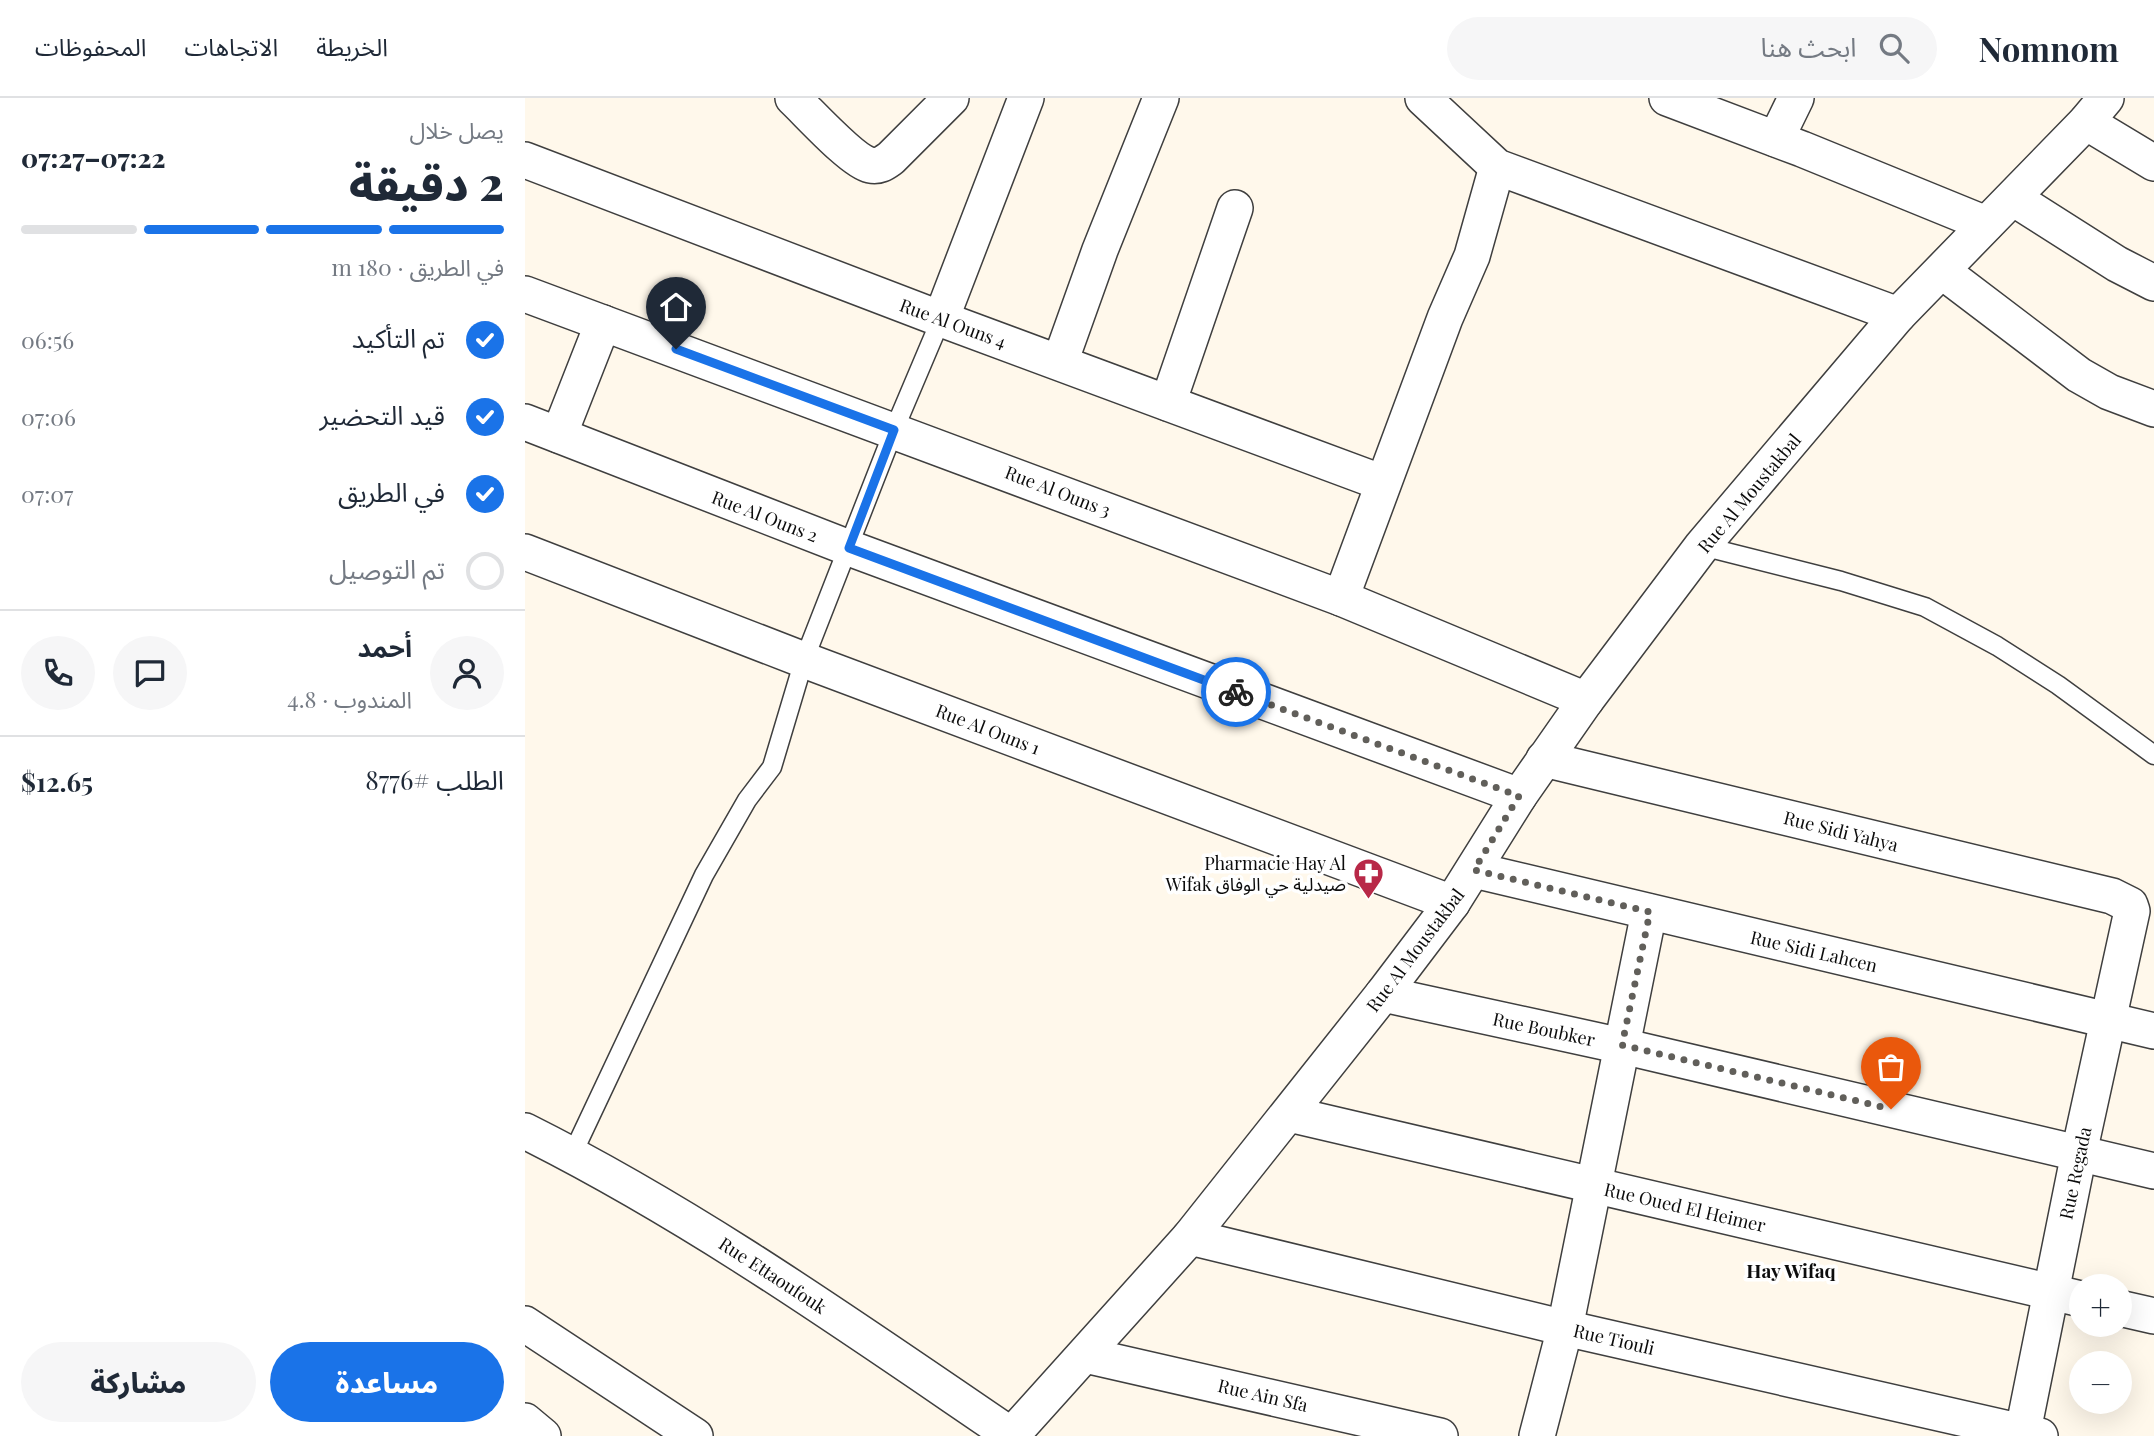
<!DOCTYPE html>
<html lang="ar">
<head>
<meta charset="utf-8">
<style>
	:root { --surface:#fff; --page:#f6f6f7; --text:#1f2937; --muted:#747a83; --line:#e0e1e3; --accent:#1a73e8 }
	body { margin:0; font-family:"Playfair Display","Noto Sans Arabic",serif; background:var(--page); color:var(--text); direction:rtl; height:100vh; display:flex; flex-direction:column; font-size:26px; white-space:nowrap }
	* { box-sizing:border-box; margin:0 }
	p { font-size:23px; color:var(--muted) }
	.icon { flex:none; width:38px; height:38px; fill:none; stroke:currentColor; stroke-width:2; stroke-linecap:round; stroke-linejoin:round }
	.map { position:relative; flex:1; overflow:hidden; direction:ltr }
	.panel { display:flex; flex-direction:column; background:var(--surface); width:525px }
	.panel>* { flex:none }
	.buttons { position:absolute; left:1544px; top:1176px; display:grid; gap:14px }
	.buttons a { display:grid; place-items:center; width:63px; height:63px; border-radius:50%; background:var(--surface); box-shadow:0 7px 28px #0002; font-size:35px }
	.pin { position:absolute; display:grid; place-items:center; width:60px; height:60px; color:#fff; margin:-72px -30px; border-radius:50% 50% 50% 0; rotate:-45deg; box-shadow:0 0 7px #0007 }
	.pin .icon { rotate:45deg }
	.courier { position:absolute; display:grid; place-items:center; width:70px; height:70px; margin:-35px; border:5px solid #1a73e8; border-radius:50%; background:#fff; color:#222; box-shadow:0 2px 9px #0007 }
	.summary em { font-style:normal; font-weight:800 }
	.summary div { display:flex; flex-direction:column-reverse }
	.summary { display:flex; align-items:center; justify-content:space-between; height:119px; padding:0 21px }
	h1 { font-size:46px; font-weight:800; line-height:52px }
	.bar { display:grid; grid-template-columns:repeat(4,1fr); gap:10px 7px; align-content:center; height:84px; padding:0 21px }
	.bar i { height:9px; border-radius:5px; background:var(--line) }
	.bar .selected { background:var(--accent) }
	.bar p { grid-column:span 4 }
	.line { display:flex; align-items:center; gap:18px; padding:0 21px; border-top:2px solid var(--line) }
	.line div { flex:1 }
	.round { display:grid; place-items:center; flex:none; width:74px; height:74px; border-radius:37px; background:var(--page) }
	ol { padding:0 21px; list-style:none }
	li { display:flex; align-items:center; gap:21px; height:77px }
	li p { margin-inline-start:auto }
	li .icon { padding:7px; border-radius:50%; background:var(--accent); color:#fff; stroke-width:4 }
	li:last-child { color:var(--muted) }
	li i { width:38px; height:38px; border:4px solid var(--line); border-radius:50% }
	.primary-button { display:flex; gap:14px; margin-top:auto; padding:14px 21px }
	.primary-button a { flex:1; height:80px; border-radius:42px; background:var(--accent); color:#fff; font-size:28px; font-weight:800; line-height:80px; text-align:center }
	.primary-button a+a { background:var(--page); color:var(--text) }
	header { display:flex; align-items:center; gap:42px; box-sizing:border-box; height:98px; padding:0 35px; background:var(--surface); border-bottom:2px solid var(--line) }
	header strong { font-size:33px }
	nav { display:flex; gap:38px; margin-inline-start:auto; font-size:24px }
	.search { width:490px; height:63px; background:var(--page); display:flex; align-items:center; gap:18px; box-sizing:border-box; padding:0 24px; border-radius:38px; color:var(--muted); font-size:26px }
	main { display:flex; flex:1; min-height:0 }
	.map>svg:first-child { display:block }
</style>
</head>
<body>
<header>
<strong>Nomnom</strong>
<div class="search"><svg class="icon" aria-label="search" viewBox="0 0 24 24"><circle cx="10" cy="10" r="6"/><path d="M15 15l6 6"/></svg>ابحث هنا</div>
<nav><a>الخريطة</a><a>الاتجاهات</a><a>المحفوظات</a></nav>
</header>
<main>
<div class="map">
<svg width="1629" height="1338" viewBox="0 0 1629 1338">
	<rect width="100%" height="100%" fill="#fff8eb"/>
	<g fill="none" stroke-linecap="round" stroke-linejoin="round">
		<defs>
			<g id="service">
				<path d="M1177,448L1316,483L1400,509L1472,548L1533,587L1629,657"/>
				<path d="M47,1057L179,777L222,702L247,669L279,562L369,332L416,221"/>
			</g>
			<g id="minor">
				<path d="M268,0C284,15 327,63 345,67C354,69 359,65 366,60L426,0"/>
				<path d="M898,0L972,69L1373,217"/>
				<path d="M1142,0L1277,51L1461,126"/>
				<path d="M1561,24L1629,65"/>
				<path d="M1251,41L1271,0"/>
				<path d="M0,62L416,221L858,385"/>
				<path d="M1488,100L1592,166L1629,185"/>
				<path d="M1417,173L1554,277L1584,294L1629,311"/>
				<path d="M0,196L816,500L1061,602"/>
				<path d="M416,221L501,0"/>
				<path d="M535,264L575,152L636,0"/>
				<path d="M643,305L710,110"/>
				<path d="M0,324L324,450L994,698"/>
				<path d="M34,337L78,225"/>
				<path d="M0,454L279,562L927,805"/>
				<path d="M816,500L920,220L947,158L972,69"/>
				<path d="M1019,661L1587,798L1605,807L1607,813L1554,1055L1497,1338"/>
				<path d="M949,772L1629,933"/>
				<path d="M858,896L1097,948L1629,1073"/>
				<path d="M764,1016L1556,1201"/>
				<path d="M0,1033C172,1119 328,1230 487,1338"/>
				<path d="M665,1139L1040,1230L1515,1338"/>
				<path d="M1594,1210L1629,1218"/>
				<path d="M0,1226L170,1338"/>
				<path d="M560,1257L915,1338"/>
				<path d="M0,1323L18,1338"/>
				<path d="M486,1338L665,1139L858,896L927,805L994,698L1061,602L1177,448L1373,217L1561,24L1581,0"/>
				<path d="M1012,1338L1040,1230L1124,814"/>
			</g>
		</defs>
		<use href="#service" stroke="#3f3f3f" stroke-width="21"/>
		<use href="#minor" stroke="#3f3f3f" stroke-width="38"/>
		<use href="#service" stroke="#fff" stroke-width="18"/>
		<use href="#minor" stroke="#fff" stroke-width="35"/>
	</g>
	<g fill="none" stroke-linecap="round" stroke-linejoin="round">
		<path stroke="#615f5a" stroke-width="7" stroke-dasharray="0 12.6" d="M711,594L994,698L949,772L1125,814L1097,947L1366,1011"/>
		<path stroke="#1a73e8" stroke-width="9" d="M151,251L369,332L324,450L711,594"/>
	</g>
	<defs>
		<symbol id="pharmacy-pin" viewBox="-11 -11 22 30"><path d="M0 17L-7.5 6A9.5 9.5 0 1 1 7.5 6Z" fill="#b82847" stroke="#fff"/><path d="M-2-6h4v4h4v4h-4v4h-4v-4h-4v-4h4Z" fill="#fff"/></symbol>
	</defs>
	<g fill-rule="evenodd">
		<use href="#pharmacy-pin" x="826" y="758" width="35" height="47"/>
	</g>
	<g text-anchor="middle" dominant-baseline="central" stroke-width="7" stroke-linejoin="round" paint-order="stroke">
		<g font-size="18" fill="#0c0c0c" stroke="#fff">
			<text transform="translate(428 225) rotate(20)">Rue Al Ouns 4</text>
			<text transform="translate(533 393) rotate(21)">Rue Al Ouns 3</text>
			<text transform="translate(1224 395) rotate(-50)">Rue Al Moustakbal</text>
			<text transform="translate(240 418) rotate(21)">Rue Al Ouns 2</text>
			<text transform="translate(463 631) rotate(21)">Rue Al Ouns 1</text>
			<text transform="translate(1316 733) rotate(14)">Rue Sidi Yahya</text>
			<text transform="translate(890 852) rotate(-53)">Rue Al Moustakbal</text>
			<text transform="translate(1289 853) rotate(13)">Rue Sidi Lahcen</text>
			<text transform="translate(1019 931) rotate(12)">Rue Boubker</text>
			<text transform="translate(1550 1075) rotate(-78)">Rue Regada</text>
			<text transform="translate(1160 1109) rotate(13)">Rue Oued El Heimer</text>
			<text transform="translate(248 1177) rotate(33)">Rue Ettaoufouk</text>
			<text transform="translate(1089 1241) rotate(13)">Rue Tiouli</text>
			<text transform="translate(738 1297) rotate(13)">Rue Ain Sfa</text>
		</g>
		<g font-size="18" fill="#0c0c0c" stroke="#fff" text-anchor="end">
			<text x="821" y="765">Pharmacie Hay Al<tspan x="821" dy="21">Wifak صيدلية حي الوفاق</tspan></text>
		</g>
		<g font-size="19" font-weight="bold" fill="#0c0c0c" stroke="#fff">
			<text x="1266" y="1172">Hay Wifaq</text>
		</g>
	</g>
</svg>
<div class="buttons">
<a>+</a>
<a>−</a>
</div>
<div class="pin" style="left:1366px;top:1011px;background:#ea580c"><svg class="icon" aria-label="bag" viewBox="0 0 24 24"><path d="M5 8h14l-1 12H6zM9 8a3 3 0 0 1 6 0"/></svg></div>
<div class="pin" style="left:151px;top:251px;background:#1f2937"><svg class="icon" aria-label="home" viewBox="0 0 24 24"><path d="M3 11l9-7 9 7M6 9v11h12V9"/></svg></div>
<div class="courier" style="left:711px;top:594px"><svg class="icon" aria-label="bike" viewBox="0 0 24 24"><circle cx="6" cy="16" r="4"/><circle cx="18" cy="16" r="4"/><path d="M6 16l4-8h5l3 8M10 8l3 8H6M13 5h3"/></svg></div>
</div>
<section class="panel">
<div class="summary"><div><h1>2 دقيقة</h1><p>يصل خلال</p></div><em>07:22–07:27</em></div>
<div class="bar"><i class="selected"></i><i class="selected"></i><i class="selected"></i><i></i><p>في الطريق · 180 m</p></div>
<ol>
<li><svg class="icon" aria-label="check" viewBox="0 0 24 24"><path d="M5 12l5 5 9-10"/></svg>تم التأكيد<p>06:56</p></li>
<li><svg class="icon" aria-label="check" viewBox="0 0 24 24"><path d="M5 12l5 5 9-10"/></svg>قيد التحضير<p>07:06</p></li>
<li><svg class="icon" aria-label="check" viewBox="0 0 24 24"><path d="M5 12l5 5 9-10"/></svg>في الطريق<p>07:07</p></li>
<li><i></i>تم التوصيل</li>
</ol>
<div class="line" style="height:126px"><a class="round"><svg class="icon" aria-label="person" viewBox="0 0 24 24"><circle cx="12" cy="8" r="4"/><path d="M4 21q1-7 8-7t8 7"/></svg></a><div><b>أحمد</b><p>المندوب · 4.8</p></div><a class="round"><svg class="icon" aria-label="chat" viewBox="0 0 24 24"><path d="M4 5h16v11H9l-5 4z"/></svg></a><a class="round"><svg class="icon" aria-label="phone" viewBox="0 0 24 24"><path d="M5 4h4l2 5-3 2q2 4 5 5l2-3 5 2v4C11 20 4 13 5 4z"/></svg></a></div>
<div class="line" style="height:91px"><div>الطلب #8776</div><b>$12.65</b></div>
<div class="primary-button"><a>مساعدة</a><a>مشاركة</a></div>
</section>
</main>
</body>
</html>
